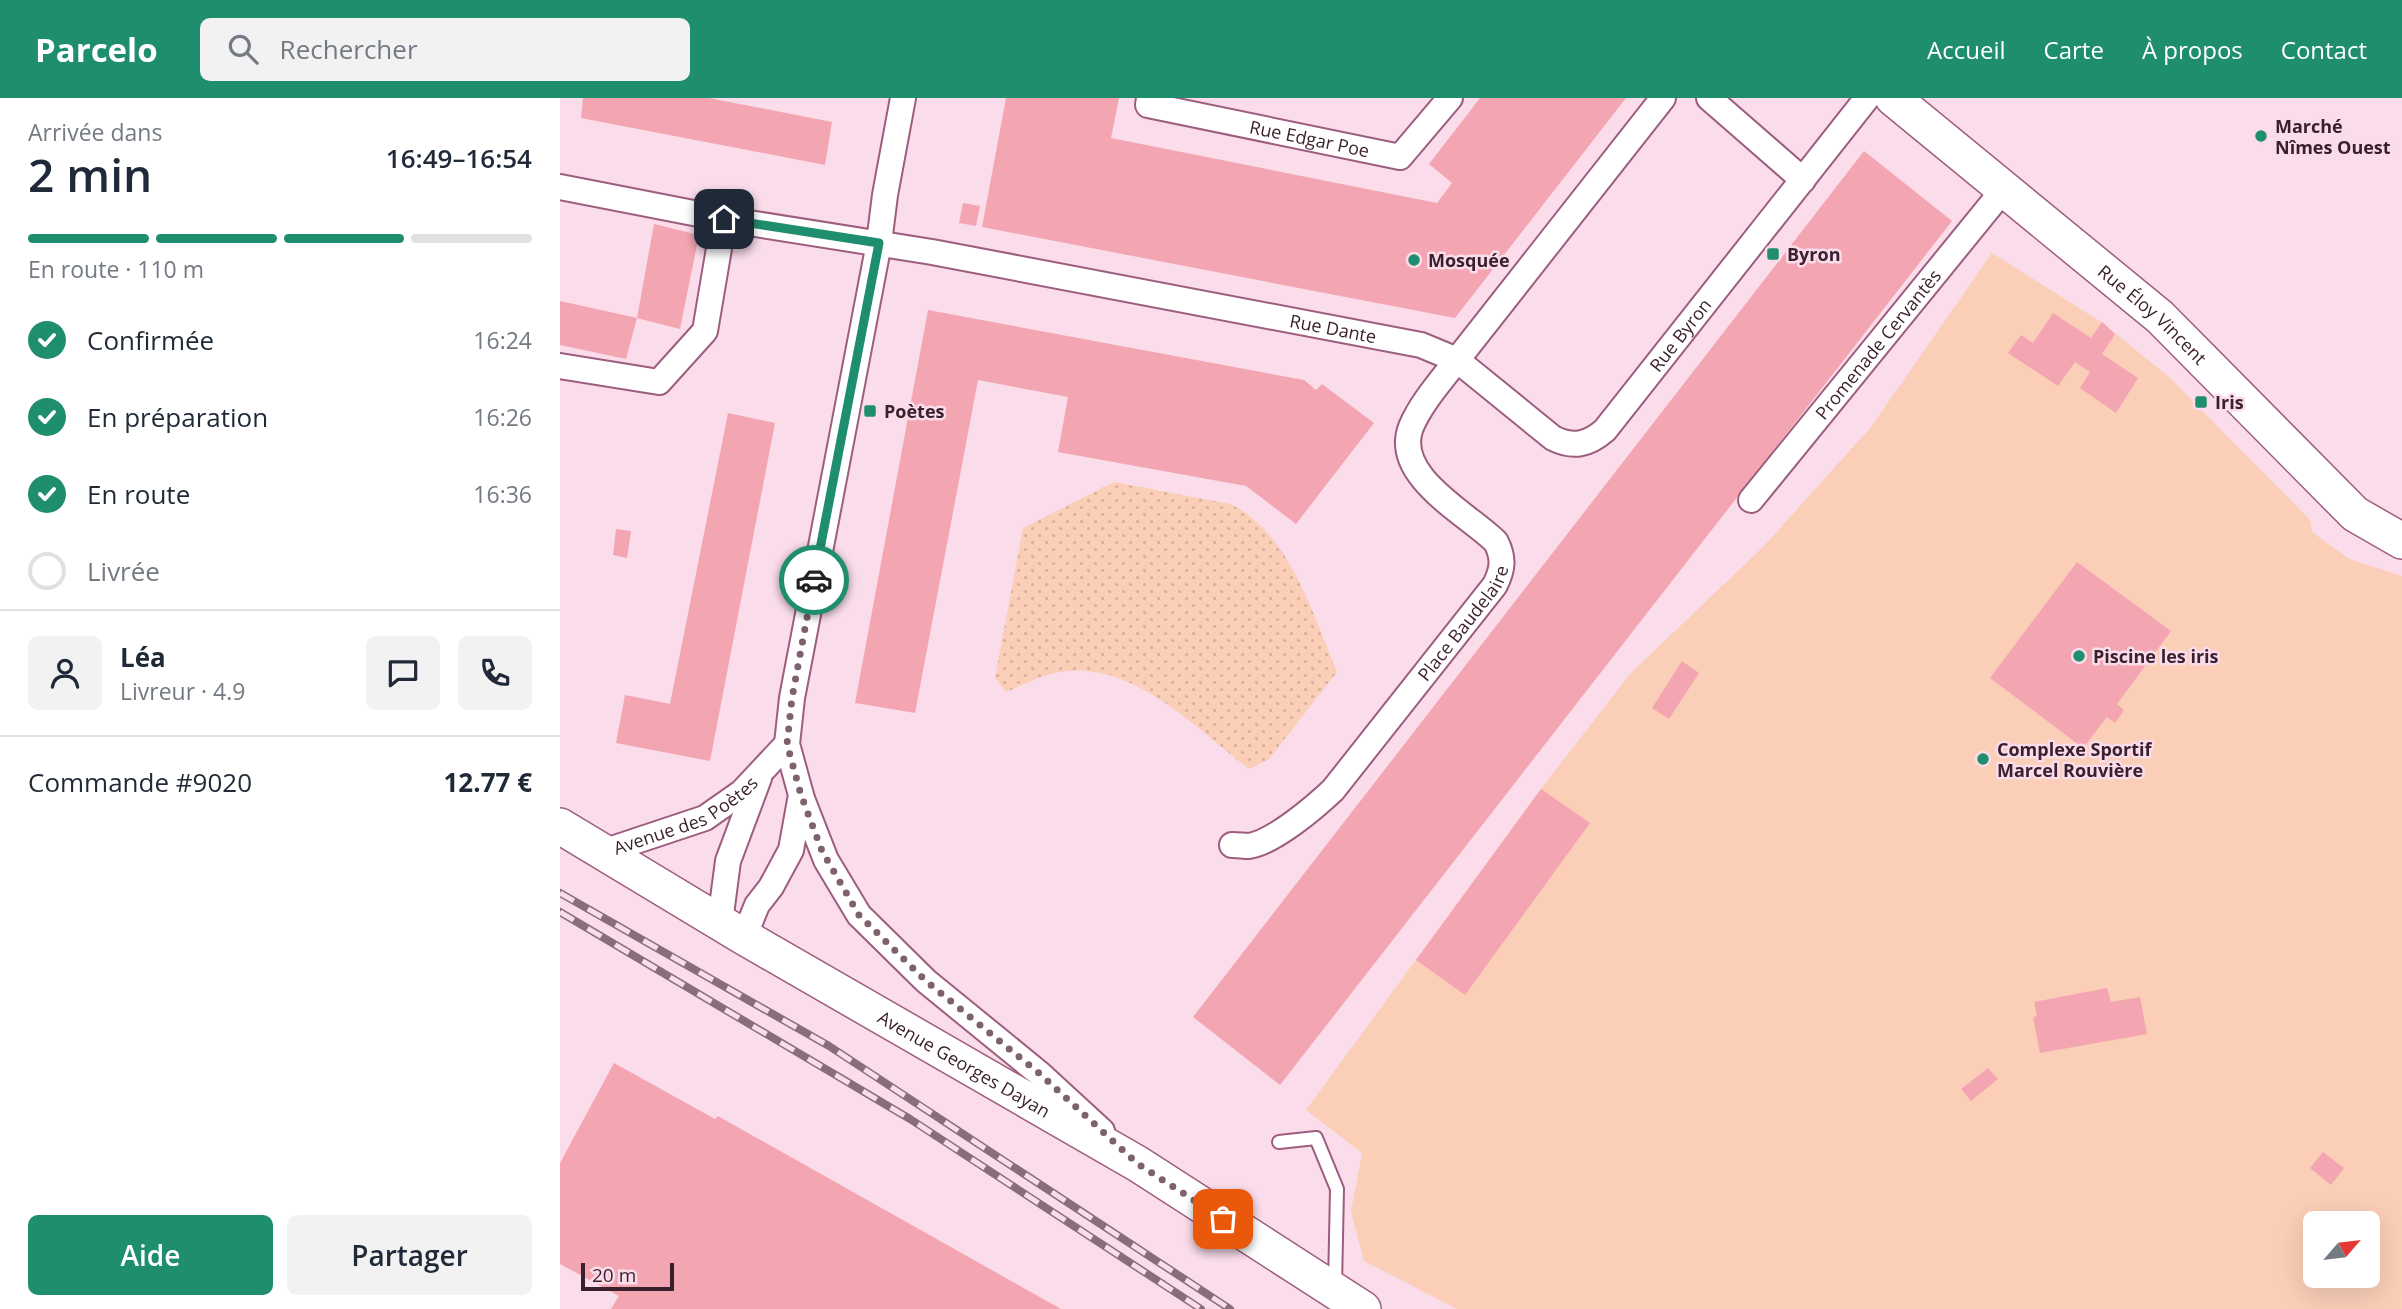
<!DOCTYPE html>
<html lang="fr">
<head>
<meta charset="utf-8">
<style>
	:root { --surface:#fff; --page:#f2f2f3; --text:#1f2937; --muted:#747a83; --line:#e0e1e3; --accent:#1e8e6e }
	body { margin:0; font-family:"Open Sans",sans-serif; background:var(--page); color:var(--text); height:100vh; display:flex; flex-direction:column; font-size:26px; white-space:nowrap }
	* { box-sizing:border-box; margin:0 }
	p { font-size:23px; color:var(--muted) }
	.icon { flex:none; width:38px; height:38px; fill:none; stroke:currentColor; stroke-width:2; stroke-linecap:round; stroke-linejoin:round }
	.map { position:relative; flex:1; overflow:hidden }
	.details { display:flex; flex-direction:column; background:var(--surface); width:560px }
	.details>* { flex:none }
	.needle { width:46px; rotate:62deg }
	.controls { position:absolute; left:1743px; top:1113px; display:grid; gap:14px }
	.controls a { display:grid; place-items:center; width:77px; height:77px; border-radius:10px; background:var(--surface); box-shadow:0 7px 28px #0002; font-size:35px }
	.scale { position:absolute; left:21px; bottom:18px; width:93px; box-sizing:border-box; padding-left:7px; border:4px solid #3a1f2d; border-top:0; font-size:19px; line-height:24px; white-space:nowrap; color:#3a1f2d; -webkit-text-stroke:5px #fadcea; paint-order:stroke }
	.pin { position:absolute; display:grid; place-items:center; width:60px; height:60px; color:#fff; margin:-30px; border-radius:14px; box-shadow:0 4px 10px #0006 }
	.courier { position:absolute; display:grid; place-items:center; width:70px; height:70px; margin:-35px; border:5px solid #1e8e6e; border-radius:50%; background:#fff; color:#222; box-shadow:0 2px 9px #0007 }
	.overview em { font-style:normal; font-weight:600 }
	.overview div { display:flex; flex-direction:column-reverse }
	.overview { display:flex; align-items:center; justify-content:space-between; height:119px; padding:0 28px }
	h1 { font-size:46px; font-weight:600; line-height:52px }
	.bar { display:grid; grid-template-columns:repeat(4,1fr); gap:10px 7px; align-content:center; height:84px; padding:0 28px }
	.bar i { height:9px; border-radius:5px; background:var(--line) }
	.bar .current { background:var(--accent) }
	.bar p { grid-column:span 4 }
	.line { display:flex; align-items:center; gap:18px; padding:0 28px; border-top:2px solid var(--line) }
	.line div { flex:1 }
	.round { display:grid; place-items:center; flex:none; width:74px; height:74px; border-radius:10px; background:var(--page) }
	ol { padding:0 28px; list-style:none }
	li { display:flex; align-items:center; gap:21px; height:77px }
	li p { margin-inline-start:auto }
	li .icon { padding:7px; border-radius:50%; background:var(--accent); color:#fff; stroke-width:4 }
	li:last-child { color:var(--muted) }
	li i { width:38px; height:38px; border:4px solid var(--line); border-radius:50% }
	.button { display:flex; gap:14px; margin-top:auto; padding:14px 28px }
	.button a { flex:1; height:80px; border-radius:10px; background:var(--accent); color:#fff; font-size:28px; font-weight:600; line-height:80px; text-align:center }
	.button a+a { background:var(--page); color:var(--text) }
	header { display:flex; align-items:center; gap:42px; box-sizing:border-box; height:98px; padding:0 35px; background:var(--accent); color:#fff }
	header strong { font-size:33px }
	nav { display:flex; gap:38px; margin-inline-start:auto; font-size:24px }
	.search { width:490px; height:63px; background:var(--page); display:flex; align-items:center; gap:18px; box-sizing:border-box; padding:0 24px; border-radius:10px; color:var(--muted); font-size:26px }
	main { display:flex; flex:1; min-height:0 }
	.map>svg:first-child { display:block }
</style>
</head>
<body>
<header>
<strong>Parcelo</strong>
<div class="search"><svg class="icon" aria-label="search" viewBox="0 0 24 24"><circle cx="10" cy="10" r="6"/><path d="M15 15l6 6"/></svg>Rechercher</div>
<nav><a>Accueil</a><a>Carte</a><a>À propos</a><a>Contact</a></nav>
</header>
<main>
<section class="details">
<div class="overview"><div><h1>2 min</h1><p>Arrivée dans</p></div><em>16:49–16:54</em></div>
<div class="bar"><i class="current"></i><i class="current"></i><i class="current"></i><i></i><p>En route · 110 m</p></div>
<ol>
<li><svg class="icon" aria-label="check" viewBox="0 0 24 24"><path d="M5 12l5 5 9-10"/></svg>Confirmée<p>16:24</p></li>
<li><svg class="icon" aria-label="check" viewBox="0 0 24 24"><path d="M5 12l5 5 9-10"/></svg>En préparation<p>16:26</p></li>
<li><svg class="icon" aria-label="check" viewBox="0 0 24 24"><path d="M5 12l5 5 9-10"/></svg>En route<p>16:36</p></li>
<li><i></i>Livrée</li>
</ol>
<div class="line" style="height:126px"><a class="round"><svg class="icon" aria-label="person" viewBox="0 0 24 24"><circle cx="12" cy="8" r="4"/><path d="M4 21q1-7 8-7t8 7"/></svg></a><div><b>Léa</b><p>Livreur · 4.9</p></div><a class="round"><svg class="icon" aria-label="chat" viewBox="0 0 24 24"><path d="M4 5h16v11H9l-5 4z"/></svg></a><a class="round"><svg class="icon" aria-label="phone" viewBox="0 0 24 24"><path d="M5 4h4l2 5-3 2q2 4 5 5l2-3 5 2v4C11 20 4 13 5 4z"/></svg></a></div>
<div class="line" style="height:91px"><div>Commande #9020</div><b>12.77 €</b></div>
<div class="button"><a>Aide</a><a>Partager</a></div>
</section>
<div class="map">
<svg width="1842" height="1211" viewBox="0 0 1842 1211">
	<defs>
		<pattern id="grass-dots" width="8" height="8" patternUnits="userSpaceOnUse" patternTransform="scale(1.75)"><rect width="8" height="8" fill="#faceb7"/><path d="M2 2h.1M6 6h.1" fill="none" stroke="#d7b09e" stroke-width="1.8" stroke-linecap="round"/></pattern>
	</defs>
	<rect width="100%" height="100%" fill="#fadcea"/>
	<path fill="url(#grass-dots)" d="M554,384L670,406C730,434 753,518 777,574L709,661L689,671C637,631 577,567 508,573C487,574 465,586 446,594L435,580L463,430Z"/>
	<path fill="#faceb7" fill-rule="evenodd" d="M1432,155L1541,224L1608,278L1750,422L1752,434L1789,461L1842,478V1211H897L804,1163L791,1114L802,1055L746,1012L981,691L1070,576L1204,448L1311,329ZM1755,1125H1808V1178H1755Z"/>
	<g fill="#f3a6b2">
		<path d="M23,0H149L272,24L265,67L21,20Z"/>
		<path d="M446,0H559L551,40L877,105L892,85L869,66L920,0H1066L895,220L422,129Z"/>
		<path d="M1304,53L1392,123L720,987L633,919Z"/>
		<path d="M403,105L420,108L416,128L399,125Z"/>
		<path d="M94,126L139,137L120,231L77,220Z"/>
		<path d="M0,203L77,220L66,261L0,247Z"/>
		<path d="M368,212L744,282L756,292L762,286L814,325L736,426L686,388L498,354L508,299L418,282L355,615L295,605Z"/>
		<path d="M1493,215L1531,240L1542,224L1555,236L1542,256L1578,280L1556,315L1520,290L1530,274L1515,264L1498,288L1448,255L1461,237L1473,245Z"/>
		<path d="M168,315L215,325L150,663L56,645L65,597L110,606Z"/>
		<path d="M56,431L71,433L67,460L53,457Z"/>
		<path d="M1517,464L1611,533L1557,606L1564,612L1555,625L1547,619L1523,650L1430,580Z"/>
		<path d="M1122,563L1139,575L1109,621L1092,610Z"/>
		<path d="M981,691L1030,725L905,897L856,862Z"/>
		<path d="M1547,890L1551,904L1580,899L1587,936L1480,955L1473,919L1477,918L1474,904Z"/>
		<path d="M54,965L155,1021L158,1018L501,1211H51L59,1198L0,1166V1065Z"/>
		<path d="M1428,970L1438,981L1411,1003L1401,991Z"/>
		<path d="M1763,1054L1784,1070L1771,1087L1750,1070Z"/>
	</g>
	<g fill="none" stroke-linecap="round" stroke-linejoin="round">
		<defs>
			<path id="lane" d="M719,1044L756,1040L777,1091L775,1189"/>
			<g id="street">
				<path id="s1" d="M589,0L588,7L840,59L890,0"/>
				<path d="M1149,0L1243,82"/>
				<path id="s2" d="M0,89L164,121L372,154L861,247L897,262L993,340C1013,350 1028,347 1045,332L1307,0"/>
				<path d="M0,268L99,284L145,233L164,121"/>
				<path id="s3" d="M1191,402L1444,91"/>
				<path d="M241,698L266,762L299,817L366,883L480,976L542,1033"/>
				<path id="s4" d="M672,747C678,747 684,748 689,748C714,744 755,709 773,692L935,487C943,471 944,460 936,444C908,416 832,378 851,329C861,305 881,283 897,262L1103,0"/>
				<path id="s5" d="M43,754L145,720L182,694L227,646"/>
				<path d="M160,824L168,763L199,680"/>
				<path d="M184,839L197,807L211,789L231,752L241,697L227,646L232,600L319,145L325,97L343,0"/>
			</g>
			<g id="secondary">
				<path id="s6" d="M1333,0L1600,219L1795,416L1842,443"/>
				<path id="s7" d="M0,728L184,839L578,1066L803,1211"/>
			</g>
		</defs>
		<use href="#lane" stroke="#9d5d7e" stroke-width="16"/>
		<use href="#street" stroke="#9d5d7e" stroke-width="28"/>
		<use href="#secondary" stroke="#9d5d7e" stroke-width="38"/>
		<use href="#lane" stroke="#fff" stroke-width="12"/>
		<use href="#street" stroke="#fff" stroke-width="24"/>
		<use href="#secondary" stroke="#fff" stroke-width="35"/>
		<defs>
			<g id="rail">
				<path d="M0,795L269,948L670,1211"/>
				<path d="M0,814L350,1021L641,1211"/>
			</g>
		</defs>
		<use href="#rail" stroke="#896d7b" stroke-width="8"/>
		<use href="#rail" stroke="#fadcea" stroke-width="5" stroke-dasharray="16" stroke-linecap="butt"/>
	</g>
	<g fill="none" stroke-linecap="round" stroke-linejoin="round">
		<path stroke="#7d616f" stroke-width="7" stroke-dasharray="0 12.6" d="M254,482L232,600L227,646L241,697L262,753L299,817L366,883L480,976L578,1066L663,1121"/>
		<path stroke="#1e8e6e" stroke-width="9" d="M164,121L319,145L254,482"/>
	</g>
	<g fill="#1e8e6e" stroke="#fadcea" stroke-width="2.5">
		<circle cx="1701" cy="38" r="7"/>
		<rect x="1206" y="149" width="14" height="14" rx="3.5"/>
		<circle cx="854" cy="162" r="7"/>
		<rect x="1634" y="297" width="14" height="14" rx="3.5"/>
		<rect x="303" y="306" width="14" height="14" rx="3.5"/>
		<circle cx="1519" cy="558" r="7"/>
		<circle cx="1423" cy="661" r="7"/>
	</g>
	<g text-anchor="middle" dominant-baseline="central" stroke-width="5" stroke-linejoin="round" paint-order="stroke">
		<g font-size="18" font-weight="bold" fill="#3a1f2d" stroke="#fadcea" text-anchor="start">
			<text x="1715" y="28">Marché<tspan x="1715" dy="21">Nîmes Ouest</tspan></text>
			<text x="1227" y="156">Byron</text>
			<text x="868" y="162">Mosquée</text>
			<text x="1655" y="304">Iris</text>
			<text x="324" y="313">Poètes</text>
			<text x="1533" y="558">Piscine les iris</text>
			<text x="1437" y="651">Complexe Sportif<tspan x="1437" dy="21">Marcel Rouvière</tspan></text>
		</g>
		<g font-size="18" fill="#3a1f2d" stroke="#fadcea">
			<text stroke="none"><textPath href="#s1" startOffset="172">Rue Edgar Poe</textPath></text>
			<text stroke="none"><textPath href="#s6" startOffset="338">Rue Éloy Vincent</textPath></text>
			<text stroke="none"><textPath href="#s2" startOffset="786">Rue Dante</textPath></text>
			<text stroke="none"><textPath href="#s2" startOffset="1216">Rue Byron</textPath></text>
			<text stroke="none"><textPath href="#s3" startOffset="201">Promenade Cervantès</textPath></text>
			<text stroke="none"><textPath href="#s4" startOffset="331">Place Baudelaire</textPath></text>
			<text stroke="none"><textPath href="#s5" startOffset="91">Avenue des Poètes</textPath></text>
			<text stroke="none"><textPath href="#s7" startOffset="469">Avenue Georges Dayan</textPath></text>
		</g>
	</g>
</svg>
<div class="controls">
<a><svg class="needle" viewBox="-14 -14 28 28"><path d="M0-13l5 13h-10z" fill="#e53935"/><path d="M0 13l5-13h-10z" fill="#747a83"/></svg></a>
</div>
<div class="scale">20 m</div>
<div class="pin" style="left:663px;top:1121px;background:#ea580c"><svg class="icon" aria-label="bag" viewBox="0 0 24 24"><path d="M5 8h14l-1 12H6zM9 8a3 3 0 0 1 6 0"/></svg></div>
<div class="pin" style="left:164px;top:121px;background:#1f2937"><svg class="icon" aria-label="home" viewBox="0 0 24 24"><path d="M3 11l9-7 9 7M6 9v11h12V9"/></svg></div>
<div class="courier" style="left:254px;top:482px"><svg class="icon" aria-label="car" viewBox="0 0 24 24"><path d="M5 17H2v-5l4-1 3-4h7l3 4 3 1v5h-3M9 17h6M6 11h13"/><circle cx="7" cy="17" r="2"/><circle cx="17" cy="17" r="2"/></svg></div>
</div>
</main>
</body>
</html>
